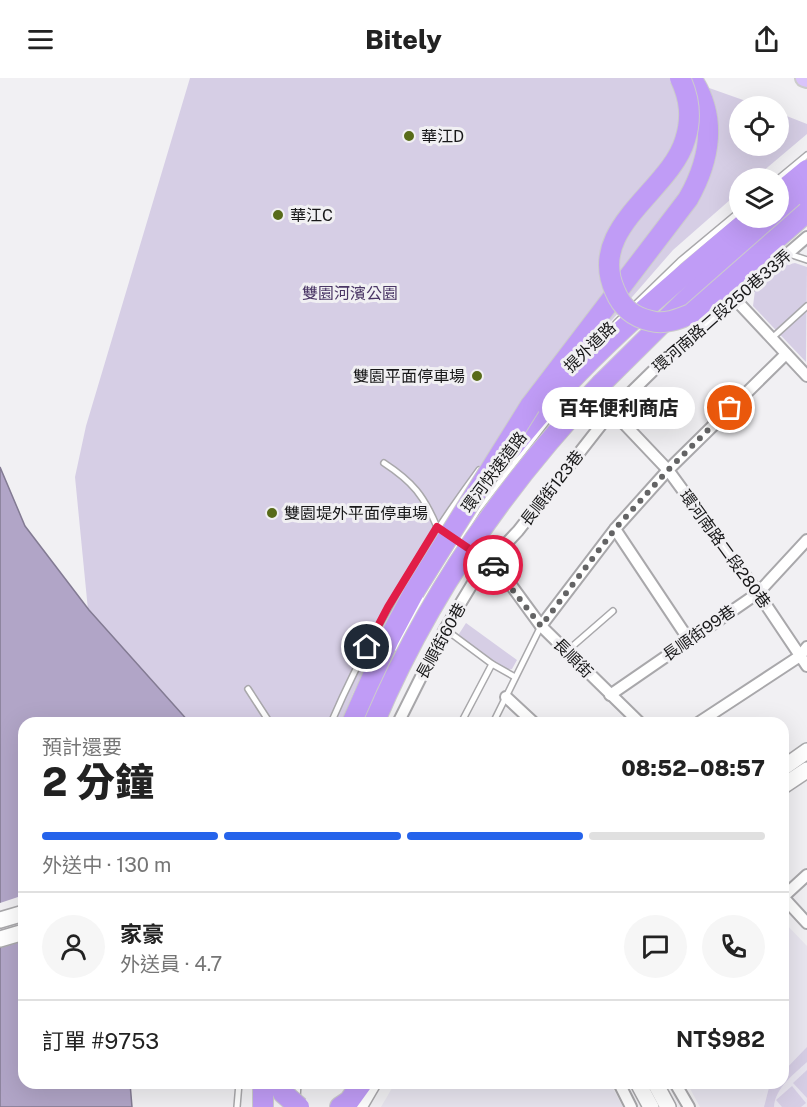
<!DOCTYPE html>
<html lang="zh-TW">
<head>
<meta charset="utf-8">
<style>
	:root { --surface:#fff; --page:#f6f6f6; --text:#222; --muted:#767676; --line:#e0e0e0; --accent:#2563eb }
	body { margin:0; font-family:"Public Sans","Noto Sans TC",sans-serif; background:var(--page); color:var(--text); height:100vh; display:flex; flex-direction:column; font-size:22px; white-space:nowrap }
	* { box-sizing:border-box; margin:0 }
	p { font-size:20px; color:var(--muted) }
	.icon { flex:none; width:33px; height:33px; fill:none; stroke:currentColor; stroke-width:2; stroke-linecap:round; stroke-linejoin:round }
	.map { position:relative; flex:1; overflow:hidden }
	.side { position:absolute; left:18px; top:639px; width:771px; height:372px; display:flex; flex-direction:column; background:var(--surface); border-radius:18px; box-shadow:0 6px 24px #0002 }
	.side>* { flex:none }
	.controls { position:absolute; left:729px; top:18px; display:grid; gap:12px }
	.controls a { display:grid; place-items:center; width:60px; height:60px; border-radius:50%; background:var(--surface); box-shadow:0 6px 24px #0002; font-size:30px }
	.pin { position:absolute; display:grid; place-items:center; width:51px; height:51px; color:#fff; margin:-26px; border:3px solid #fff; border-radius:50%; box-shadow:0 2px 6px #0007 }
	.courier { position:absolute; display:grid; place-items:center; width:60px; height:60px; margin:-30px; border:4px solid #e11d48; border-radius:50%; background:#fff; color:#222; box-shadow:0 2px 8px #0007 }
	.bubble { position:absolute; height:42px; border-radius:21px; background:var(--surface); box-shadow:0 6px 24px #0002; font-size:20px; font-weight:800; line-height:42px; text-align:center }
	.overview em { font-style:normal; font-weight:800 }
	.overview div { display:flex; flex-direction:column-reverse }
	.overview { display:flex; align-items:center; justify-content:space-between; height:102px; padding:0 24px }
	h1 { font-size:39px; font-weight:800; line-height:45px }
	.bar { display:grid; grid-template-columns:repeat(4,1fr); gap:9px 6px; align-content:center; height:72px; padding:0 24px }
	.bar i { height:8px; border-radius:4px; background:var(--line) }
	.bar .on { background:var(--accent) }
	.bar p { grid-column:span 4 }
	.line { display:flex; align-items:center; gap:15px; padding:0 24px; border-top:2px solid var(--line) }
	.line div { flex:1 }
	.round { display:grid; place-items:center; flex:none; width:63px; height:63px; border-radius:32px; background:var(--page) }
	header { display:flex; justify-content:space-between; align-items:center; height:78px; padding:0 24px; background:var(--surface); font-size:27px; font-weight:800 }
	.map>svg:first-child { display:block }
</style>
</head>
<body>
<header><svg class="icon" aria-label="menu" viewBox="0 0 24 24"><path d="M4 6h16M4 12h16M4 18h16"/></svg>Bitely<svg class="icon" aria-label="share" viewBox="0 0 24 24"><path d="M12 15V3M7 8l5-5 5 5M5 13v7h14v-7"/></svg></header>
<div class="map">
<svg width="807" height="1029" viewBox="0 0 807 1029">
	<rect width="100%" height="100%" fill="#f1f0f3"/>
	<g fill="#e8e5ef">
		<path d="M783,843L807,868V1029H700L687,1005H783Z"/>
		<path d="M395,1005H610L623,1029H381Z"/>
	</g>
	<g fill="#d6cee5">
		<path d="M190,0H681L760,28H740V68H778L779,35L807,46V56L755,100H740L739,114L673,172L464,412L354,613L341,645H190L88,532L75,399L86,348Z"/>
		<path d="M795,185L807,189L806,284L753,228L755,212L785,187Z"/>
		<path d="M466,545L517,582L512,591L507,592L487,578L485,580L457,559Z"/>
		<path d="M807,969V984C794,996 775,1010 774,1029H764L770,1006L783,1005V994Z"/>
		<path d="M807,992V1020L793,1005Z"/>
		<path d="M792,1008L806,1025L801,1029H782L776,1022Z"/>
	</g>
	<path fill="#b1a5c7" stroke="#837b93" stroke-width="1.5" d="M0,389L25,448L89,532L190,645H24V1005H130L132,1029H0Z"/>
	<path fill="#f1f0f3" d="M24,817V863L0,870V825Z"/>
	<g fill="none" stroke-linecap="round" stroke-linejoin="round">
		<defs>
			<g id="lane">
				<path d="M778,101L807,77"/>
				<path d="M789,176L807,182"/>
				<path d="M616,245L680,183L740,133"/>
				<path d="M772,260L807,228"/>
				<path d="M577,282L605,255"/>
				<path d="M384,385C413,404 424,418 437,449"/>
				<path d="M472,472L488,483"/>
				<path d="M445,551L492,586L515,599"/>
				<path d="M395,570L422,522L478,432L554,334"/>
				<path d="M567,573L613,533"/>
				<path d="M248,611L270,645"/>
				<path d="M331,645C370,554 421,471 479,392"/>
				<path d="M461,645L492,586"/>
				<path d="M493,645L541,548"/>
				<path d="M297,1021L298,1005"/>
				<path d="M237,1029L239,1005"/>
			</g>
			<g id="street">
				<path d="M735,221L807,298"/>
				<path d="M612,333L668,392L758,515L807,588"/>
				<path d="M615,451L689,562"/>
				<path d="M488,483L500,492L541,548L640,645"/>
				<path d="M541,548L615,451L668,392L786,276"/>
				<path d="M610,617L758,515L807,462"/>
				<path d="M506,619L534,645"/>
				<path d="M398,645L445,551L480,493L518,453L612,333L663,283L807,159"/>
				<path d="M698,645L800,578L807,569"/>
				<path d="M807,797L783,819L807,845"/>
				<path d="M619,1005L631,1029"/>
				<path d="M675,1005L689,1029"/>
			</g>
			<g id="secondary">
				<path d="M783,690L807,673"/>
				<path d="M783,708L807,692"/>
				<path d="M0,842L24,835"/>
				<path d="M0,861L24,854"/>
				<path d="M638,1005L651,1029"/>
				<path d="M655,1005L668,1029"/>
				<path d="M359,1029L373,1005"/>
			</g>
			<path id="primary" d="M804,0L807,1"/>
			<g id="highway">
				<path d="M778,116L807,92"/>
				<path d="M778,135L807,112"/>
				<path d="M602,305L717,191L774,140"/>
				<path d="M530,328L688,121C710,82 718,39 691,0"/>
				<path d="M511,371C581,282 665,212 751,140"/>
				<path d="M352,645L389,561L414,514"/>
				<path d="M340,1029L349,1023L362,1005"/>
			</g>
		</defs>
		<use href="#lane" stroke="#a9a8ab" stroke-width="8"/>
		<use href="#street" stroke="#a9a8ab" stroke-width="14"/>
		<use href="#secondary" stroke="#a9a8ab" stroke-width="18"/>
		<use href="#primary" stroke="#ccc" stroke-width="20"/>
		<use href="#highway" stroke="#ccc" stroke-width="22"/>
		<use href="#lane" stroke="#fff" stroke-width="5"/>
		<use href="#street" stroke="#fff" stroke-width="10"/>
		<use href="#secondary" stroke="#fff" stroke-width="15"/>
		<use href="#primary" stroke="#d9c4fa" stroke-width="16"/>
		<use href="#highway" stroke="#c09cf6" stroke-width="20"/>
		<defs>
			<g id="highway-bridge">
				<path d="M680,0C690,21 692,40 685,62C670,113 586,150 615,213C622,230 633,239 651,243C664,247 679,241 691,236L807,134"/>
				<path d="M414,514L530,328"/>
				<path d="M374,645C428,517 506,405 602,305"/>
				<path d="M279,1005L283,1015L299,1029"/>
				<path d="M263,1029V1005"/>
			</g>
		</defs>
		<use href="#highway-bridge" stroke="#ccc" stroke-width="22" stroke-linecap="butt"/>
		<use href="#highway-bridge" stroke="#c09cf6" stroke-width="20"/>
	</g>
	<g fill="none" stroke-linecap="round" stroke-linejoin="round">
		<path stroke="#646465" stroke-width="6" stroke-dasharray="0 10.8" d="M493,487L541,548L615,451L668,392L730,330"/>
		<path stroke="#e11d48" stroke-width="8" d="M367,569L388,529L437,449L493,487"/>
	</g>
	<g fill="#586b19" stroke="#f1f0f3" stroke-width="2">
		<circle cx="409" cy="58" r="6"/>
		<circle cx="278" cy="137" r="6"/>
		<circle cx="477" cy="298" r="6"/>
		<circle cx="272" cy="435" r="6"/>
	</g>
	<g text-anchor="middle" dominant-baseline="central" stroke-width="6" stroke-linejoin="round" paint-order="stroke">
		<g font-size="16" fill="#181819" stroke="#f1f0f3" text-anchor="start">
			<text x="421" y="58">華江D</text>
			<text x="290" y="137">華江C</text>
			<text x="465" y="298" text-anchor="end">雙園平面停車場</text>
			<text x="284" y="435">雙園堤外平面停車場</text>
		</g>
		<g font-size="16" fill="#4a3665" stroke="#f1f0f3">
			<text x="350" y="215">雙園河濱公園</text>
		</g>
		<g font-size="16" fill="#181819" stroke="#f1f0f3">
			<text transform="translate(722 233) rotate(-41)">環河南路二段250巷33弄</text>
			<text transform="translate(590 269) rotate(-44)">提外道路</text>
			<text transform="translate(494 394) rotate(-53)">環河快速道路</text>
			<text transform="translate(552 410) rotate(-52)">長順街123巷</text>
			<text transform="translate(725 471) rotate(54)">環河南路二段280巷</text>
			<text transform="translate(699 555) rotate(-35)">長順街99巷</text>
			<text transform="translate(441 563) rotate(-61)">長順街60巷</text>
			<text transform="translate(573 580) rotate(45)">長順街</text>
		</g>
	</g>
</svg>
<div class="controls">
<a><svg class="icon" aria-label="locate" viewBox="0 0 24 24"><circle cx="12" cy="12" r="6"/><path d="M12 2v4M12 18v4M2 12h4M18 12h4"/></svg></a>
<a><svg class="icon" aria-label="layers" viewBox="0 0 24 24"><path d="M12 4l9 5-9 5-9-5zM3 14l9 5 9-5"/></svg></a>
</div>
<div class="pin" style="left:730px;top:330px;background:#ea580c"><svg class="icon" aria-label="bag" viewBox="0 0 24 24"><path d="M5 8h14l-1 12H6zM9 8a3 3 0 0 1 6 0"/></svg></div>
<div class="pin" style="left:367px;top:569px;background:#1f2937"><svg class="icon" aria-label="home" viewBox="0 0 24 24"><path d="M3 11l9-7 9 7M6 9v11h12V9"/></svg></div>
<div class="courier" style="left:493px;top:487px"><svg class="icon" aria-label="car" viewBox="0 0 24 24"><path d="M5 17H2v-5l4-1 3-4h7l3 4 3 1v5h-3M9 17h6M6 11h13"/><circle cx="7" cy="17" r="2"/><circle cx="17" cy="17" r="2"/></svg></div>
<div class="bubble" style="left:542px;top:309px;width:153px">百年便利商店</div>
<section class="side">
<div class="overview"><div><h1>2 分鐘</h1><p>預計還要</p></div><em>08:52–08:57</em></div>
<div class="bar"><i class="on"></i><i class="on"></i><i class="on"></i><i></i><p>外送中 · 130 m</p></div>
<div class="line" style="height:108px"><a class="round"><svg class="icon" aria-label="person" viewBox="0 0 24 24"><circle cx="12" cy="8" r="4"/><path d="M4 21q1-7 8-7t8 7"/></svg></a><div><b>家豪</b><p>外送員 · 4.7</p></div><a class="round"><svg class="icon" aria-label="chat" viewBox="0 0 24 24"><path d="M4 5h16v11H9l-5 4z"/></svg></a><a class="round"><svg class="icon" aria-label="phone" viewBox="0 0 24 24"><path d="M5 4h4l2 5-3 2q2 4 5 5l2-3 5 2v4C11 20 4 13 5 4z"/></svg></a></div>
<div class="line" style="height:78px"><div>訂單 #9753</div><b>NT$982</b></div>
</section>
</div>
</body>
</html>
